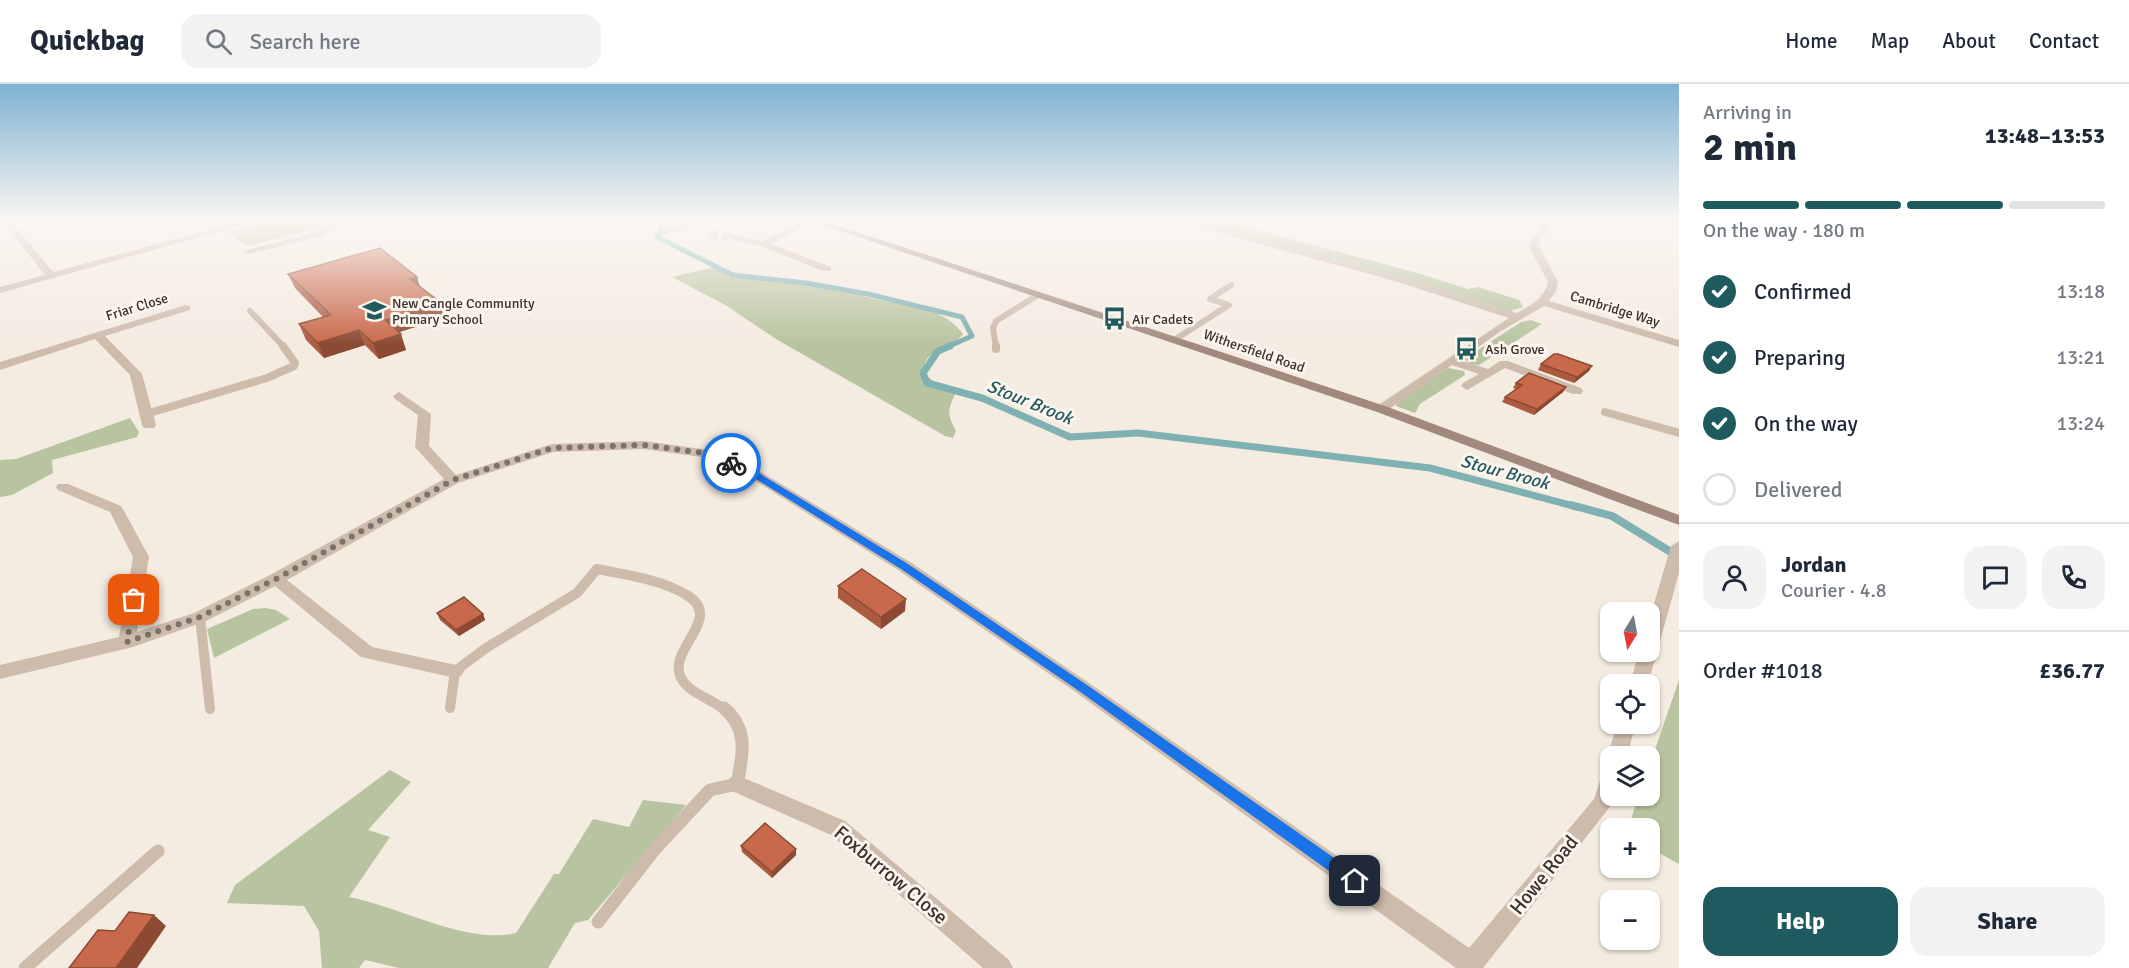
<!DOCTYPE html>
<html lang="en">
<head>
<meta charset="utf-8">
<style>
	:root { --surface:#fff; --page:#f2f2f3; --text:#1f2937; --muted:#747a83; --line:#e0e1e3; --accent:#1f5a5e }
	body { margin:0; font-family:Signika,sans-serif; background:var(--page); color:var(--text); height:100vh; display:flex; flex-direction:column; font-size:22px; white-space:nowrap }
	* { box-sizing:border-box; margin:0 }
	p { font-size:20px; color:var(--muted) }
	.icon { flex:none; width:33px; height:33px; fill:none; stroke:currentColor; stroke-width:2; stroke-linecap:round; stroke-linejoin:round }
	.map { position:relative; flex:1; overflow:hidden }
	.drawer { display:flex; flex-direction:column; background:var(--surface); width:450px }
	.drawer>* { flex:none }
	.needle { width:39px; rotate:190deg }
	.fabs { position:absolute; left:1600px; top:518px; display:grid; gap:12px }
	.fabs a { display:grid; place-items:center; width:60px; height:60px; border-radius:12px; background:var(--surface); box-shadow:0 2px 4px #0004; font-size:30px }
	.pin { position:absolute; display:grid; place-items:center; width:51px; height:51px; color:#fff; margin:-26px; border-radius:12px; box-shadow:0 3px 9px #0006 }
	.courier { position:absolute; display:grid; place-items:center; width:60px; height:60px; margin:-30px; border:4px solid #1a73e8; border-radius:50%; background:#fff; color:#222; box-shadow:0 2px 8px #0007 }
	.headline em { font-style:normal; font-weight:800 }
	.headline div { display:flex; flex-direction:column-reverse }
	.headline { display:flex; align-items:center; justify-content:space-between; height:102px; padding:0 24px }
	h1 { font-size:39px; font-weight:800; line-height:45px }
	.bar { display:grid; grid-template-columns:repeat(4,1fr); gap:9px 6px; align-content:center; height:72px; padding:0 24px }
	.bar i { height:8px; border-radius:4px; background:var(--line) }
	.bar .on { background:var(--accent) }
	.bar p { grid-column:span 4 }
	.line { display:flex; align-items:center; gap:15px; padding:0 24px; border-top:2px solid var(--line) }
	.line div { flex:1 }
	.round { display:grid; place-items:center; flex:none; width:63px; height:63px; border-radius:18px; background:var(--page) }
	ol { padding:0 24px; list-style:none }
	li { display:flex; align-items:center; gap:18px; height:66px }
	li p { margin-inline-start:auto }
	li .icon { padding:6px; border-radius:50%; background:var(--accent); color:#fff; stroke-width:4 }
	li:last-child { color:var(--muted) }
	li i { width:33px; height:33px; border:3px solid var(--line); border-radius:50% }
	.cta { display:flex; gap:12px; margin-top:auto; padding:12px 24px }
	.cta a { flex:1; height:69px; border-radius:18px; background:var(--accent); color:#fff; font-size:24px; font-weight:800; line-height:69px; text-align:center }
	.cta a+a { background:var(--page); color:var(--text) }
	header { display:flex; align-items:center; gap:36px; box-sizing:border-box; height:84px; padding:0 30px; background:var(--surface); border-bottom:2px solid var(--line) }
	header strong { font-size:28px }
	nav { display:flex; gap:33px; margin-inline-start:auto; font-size:21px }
	.search { width:420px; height:54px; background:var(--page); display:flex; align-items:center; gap:15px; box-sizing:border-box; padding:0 21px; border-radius:18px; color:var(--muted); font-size:22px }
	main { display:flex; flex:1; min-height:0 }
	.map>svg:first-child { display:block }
</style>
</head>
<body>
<header>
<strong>Quickbag</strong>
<div class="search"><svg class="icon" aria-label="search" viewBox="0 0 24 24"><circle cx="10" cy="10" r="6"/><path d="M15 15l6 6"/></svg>Search here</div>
<nav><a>Home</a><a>Map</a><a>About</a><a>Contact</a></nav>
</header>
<main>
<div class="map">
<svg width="1679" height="884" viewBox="0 0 1679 884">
	<rect width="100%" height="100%" fill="#f4ebe1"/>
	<g fill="#b8c4a0">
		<path d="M273,137H316L320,141L319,144L247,162L227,148Z"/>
		<path d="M1187,137H1223L1414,188L1468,205L1478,203L1519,216L1523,223L1507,228Z"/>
		<path d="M715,183C746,197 781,194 814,198C833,201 849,207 867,213C899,222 942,220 963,250C950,267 924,263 923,289L940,302L958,304C949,324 945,327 956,347L953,354L945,352L776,255L727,222L672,193Z"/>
		<path d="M1531,236L1542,240L1479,281L1471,280L1464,275L1521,238Z"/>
		<path d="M1448,284L1464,287L1465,291L1420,320L1415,329L1396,322L1398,317Z"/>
		<path d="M130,334L139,348L137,353L52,376L53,389L12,411L0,413V376L16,375Z"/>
		<path d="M266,524L276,526L290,535L214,574L207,545L253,525Z"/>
		<path d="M1679,596V780L1650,764V744H1628L1639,711H1650V680Z"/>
		<path d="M390,686L411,698L368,746L390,753L349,813C398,822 467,861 516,849L554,790H559L593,735L629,743L643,716L686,721L588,836L575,839L548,884H399L365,876L359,884H322L319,847L304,822L227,819L235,801Z"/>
	</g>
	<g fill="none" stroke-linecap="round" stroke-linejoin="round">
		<path stroke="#7fb0b2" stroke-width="5" d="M659,137L663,142L657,153L733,191L806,199L868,210L962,233L972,252L947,263"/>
		<path stroke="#7fb0b2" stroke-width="7" d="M950,262L938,267L923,289L927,299L982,314L1070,353L1138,349L1430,384L1577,423"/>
		<path stroke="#7fb0b2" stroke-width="8" d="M1571,421L1612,432L1679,473"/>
		<path stroke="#cfc6bd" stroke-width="10" stroke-dasharray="10 5" stroke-linecap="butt" d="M708,149L728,153"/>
		<g stroke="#cdbbac" stroke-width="6">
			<path d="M334,141L350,137"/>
			<path d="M250,227L284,263"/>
			<path d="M1174,256L1229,221L1210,215L1231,201"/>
			<path d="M996,263L993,244L996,237L1038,211"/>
		</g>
		<g stroke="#cdbbac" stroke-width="8">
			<path d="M996,262V265"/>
			<path d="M1605,328L1679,349"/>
			<path d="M146,330L267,294L294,282L295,279L283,262"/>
		</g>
		<g stroke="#cdbbac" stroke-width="10">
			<path d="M200,533L210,625"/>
			<path d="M450,624L455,587L486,564L577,509L597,485C626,491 659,495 685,510C727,533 666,565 681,594C690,610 712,615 725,626"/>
		</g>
		<g stroke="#cdbbac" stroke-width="13">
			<path d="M598,838L655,765L710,706L737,700C743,671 749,645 724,624"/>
			<path d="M25,884L158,767"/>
		</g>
		<g fill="#cdbbac" fill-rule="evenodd">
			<path d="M2,137H11L53,188L243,137H257L0,209V203L45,191Z"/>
			<path d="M327,137H336L339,141L323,152L248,170L243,167L317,148L329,140Z"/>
			<path d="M694,137H709L663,151L658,148Z"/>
			<path d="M803,137H814L771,160L831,183V187H823L760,162L723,153L728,150L762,157Z"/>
			<path d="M1175,137H1190L1403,193L1517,229C1531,221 1544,215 1548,198L1529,163L1532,152L1541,144L1522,137H1536L1553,143L1541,153L1539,163L1558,198L1556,207L1549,217L1679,256V263L1544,222L1501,247L1460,276L1488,285L1500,277H1508L1581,304L1583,307L1581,310H1573L1505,284L1467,306L1461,302L1463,299L1479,290L1452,281L1385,328H1377L1375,325L1377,322L1509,234L1395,197Z"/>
			<path d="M186,221L190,222V226L105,252L142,290L156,341L154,344H144L142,341L130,291L95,255L0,286V278Z"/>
			<path d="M399,308L431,330L429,362L456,391L552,360L644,357L716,367L756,385L910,478L1089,599L1469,864L1594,715L1604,685L1611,683V711H1615L1613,719L1483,884H1456L1077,609L898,486L746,391L708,374L644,365L553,368L458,399L287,496L372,563L461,582L464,587L461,592L455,594L361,573L275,502L206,537L133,563L0,595V581L119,553L133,473L110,428L58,406L56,403L58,400H68L121,422L123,425L149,473L137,548L194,529L270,491L444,395L415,363L418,331L395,315L393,312Z"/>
			<path d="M1679,457V489L1648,600H1630L1639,567H1650V533L1671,462Z"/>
			<path d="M1618,639H1636L1627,672H1611V678L1607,672Z"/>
			<path d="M737,691L845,737L1009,876L1013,884H983L831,751L730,706L727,700L730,694Z"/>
		</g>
		<path fill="#a18a7d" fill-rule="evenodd" d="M811,137H824L1385,322L1679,431V441L1377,328Z"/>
	</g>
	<g fill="#ac5a40">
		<path d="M288,190L417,193L420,203L444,234L399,248L406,266L379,275L365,261L324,274L306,256L299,240L323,233L295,204Z"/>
		<path d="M1541,280L1589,287L1574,299L1538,286Z"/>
		<path d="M1516,299L1566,303L1563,308L1534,331L1502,318L1505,313L1516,305L1513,304Z"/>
		<path d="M838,502L905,527L881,545L838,514Z"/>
		<path d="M437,529L483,530L485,536L459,552L440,536Z"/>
		<path d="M741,762L796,771L772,794L742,768Z"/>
	</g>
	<g fill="#8c4a34">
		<path d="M417,193L421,208L410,195Z"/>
		<path d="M440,218L444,234L390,251L385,236Z"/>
		<path d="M359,246L365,261L324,274L318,259Z"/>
		<path d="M401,250L406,266L379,275L373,259Z"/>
		<path d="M1592,282L1589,287L1574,299L1577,293Z"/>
		<path d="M1566,303L1563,308L1534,331L1537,325Z"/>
		<path d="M906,515L905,527L881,545V533Z"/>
		<path d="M483,530L485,536L459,552L456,546Z"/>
		<path d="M796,765V771L772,794V788Z"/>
		<path d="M154,831L166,842L137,884H116Z"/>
	</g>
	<g fill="#c8694b" stroke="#8c4a34" stroke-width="1.5">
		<path d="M380,164L417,193L410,195L440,218L385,236L401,250L373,259L359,246L318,259L299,240L331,231L288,190Z"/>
		<path d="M1554,270H1558L1592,282L1577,293L1541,280Z"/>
		<path d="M1529,289L1566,303L1537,325L1505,313L1522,301L1516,299Z"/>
		<path d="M862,485L906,515L881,533L838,502Z"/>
		<path d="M464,513L483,530L456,546L437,529Z"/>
		<path d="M765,739L796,765L772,788L741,762Z"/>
		<path d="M129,828L154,831L116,884H69L98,846L115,847Z"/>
	</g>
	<linearGradient id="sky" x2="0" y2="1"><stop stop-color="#7eb2d2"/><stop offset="0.52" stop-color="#faf6f2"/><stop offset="1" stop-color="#faf6f2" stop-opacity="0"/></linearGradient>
	<rect width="1679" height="261" fill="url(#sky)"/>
	<path fill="#1a73e8" d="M727,377H734L754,386L908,480L1087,601L1360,792L1362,797L1360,802L1355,804L1350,802L1079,607L901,485L748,390L727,381Z"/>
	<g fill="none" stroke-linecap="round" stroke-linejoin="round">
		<path stroke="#7c716b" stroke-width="6" stroke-dasharray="0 10.8" d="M134,516L127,558L200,533L276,495L453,396L552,364L644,361L711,370L731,379"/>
	</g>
	<defs>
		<symbol id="school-bare" viewBox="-9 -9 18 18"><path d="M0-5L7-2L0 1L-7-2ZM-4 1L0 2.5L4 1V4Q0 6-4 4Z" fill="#1f5a5e" stroke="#fbf5ee" stroke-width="2.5" paint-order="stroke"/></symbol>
		<symbol id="bus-bare" viewBox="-9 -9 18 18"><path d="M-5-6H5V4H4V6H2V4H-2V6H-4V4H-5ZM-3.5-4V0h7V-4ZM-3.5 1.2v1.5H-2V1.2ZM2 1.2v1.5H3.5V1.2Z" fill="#1f5a5e" stroke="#fbf5ee" stroke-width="2.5" paint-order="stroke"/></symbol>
	</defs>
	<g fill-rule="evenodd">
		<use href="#school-bare" x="358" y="210" width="33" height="33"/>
		<use href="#bus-bare" x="1098" y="218" width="33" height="33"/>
		<use href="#bus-bare" x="1450" y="248" width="33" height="33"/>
	</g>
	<g text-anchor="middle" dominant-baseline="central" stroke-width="6" stroke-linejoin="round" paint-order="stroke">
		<g font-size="14" fill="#3b302b" stroke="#fbf5ee" text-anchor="start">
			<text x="392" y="219">New Cangle Community<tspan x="392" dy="16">Primary School</tspan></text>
			<text x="1132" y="235">Air Cadets</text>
			<text x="1485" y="265">Ash Grove</text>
		</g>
		<g font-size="14" fill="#3b302b" stroke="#fbf5ee">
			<text transform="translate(137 223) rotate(-17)">Friar Close</text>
			<text transform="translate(1615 225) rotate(17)">Cambridge Way</text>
			<text transform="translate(1254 267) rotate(19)">Withersfield Road</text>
		</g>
		<g font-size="18" font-style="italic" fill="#1f5a5e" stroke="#fbf5ee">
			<text transform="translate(1030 318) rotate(22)">Stour Brook</text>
			<text transform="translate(1505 388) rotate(15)">Stour Brook</text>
		</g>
		<g font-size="20" fill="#3b302b" stroke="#fbf5ee">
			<text transform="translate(891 791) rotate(40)">Foxburrow Close</text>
			<text transform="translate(1544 791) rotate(-51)">Howe Road</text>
		</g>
	</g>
</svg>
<div class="fabs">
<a><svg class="needle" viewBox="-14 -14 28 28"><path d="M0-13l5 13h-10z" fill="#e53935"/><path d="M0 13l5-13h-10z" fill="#747a83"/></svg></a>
<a><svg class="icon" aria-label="locate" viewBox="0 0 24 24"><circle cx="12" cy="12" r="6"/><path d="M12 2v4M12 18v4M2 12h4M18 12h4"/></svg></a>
<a><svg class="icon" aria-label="layers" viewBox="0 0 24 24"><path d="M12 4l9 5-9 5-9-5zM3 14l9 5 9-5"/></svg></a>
<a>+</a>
<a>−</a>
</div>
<div class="pin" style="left:134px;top:516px;background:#ea580c"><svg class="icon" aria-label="bag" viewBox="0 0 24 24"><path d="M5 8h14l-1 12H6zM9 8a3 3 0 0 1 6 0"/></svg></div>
<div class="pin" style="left:1355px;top:797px;background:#1f2937"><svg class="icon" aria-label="home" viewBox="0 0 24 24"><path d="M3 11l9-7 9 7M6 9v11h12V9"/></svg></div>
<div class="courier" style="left:731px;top:379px"><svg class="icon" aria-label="bike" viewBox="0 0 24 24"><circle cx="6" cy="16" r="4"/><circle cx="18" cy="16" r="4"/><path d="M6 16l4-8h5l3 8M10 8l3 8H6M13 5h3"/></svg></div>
</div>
<section class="drawer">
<div class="headline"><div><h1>2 min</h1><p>Arriving in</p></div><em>13:48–13:53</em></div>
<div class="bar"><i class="on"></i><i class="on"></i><i class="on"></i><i></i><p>On the way · 180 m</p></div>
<ol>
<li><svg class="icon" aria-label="check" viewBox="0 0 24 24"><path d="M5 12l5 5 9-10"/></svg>Confirmed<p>13:18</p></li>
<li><svg class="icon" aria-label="check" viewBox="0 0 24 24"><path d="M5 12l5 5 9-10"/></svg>Preparing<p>13:21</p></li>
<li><svg class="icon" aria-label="check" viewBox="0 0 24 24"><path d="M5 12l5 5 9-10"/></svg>On the way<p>13:24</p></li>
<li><i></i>Delivered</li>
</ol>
<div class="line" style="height:108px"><a class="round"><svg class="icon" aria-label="person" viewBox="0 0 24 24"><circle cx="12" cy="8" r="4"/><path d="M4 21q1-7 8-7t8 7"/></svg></a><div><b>Jordan</b><p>Courier · 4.8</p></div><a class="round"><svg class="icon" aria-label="chat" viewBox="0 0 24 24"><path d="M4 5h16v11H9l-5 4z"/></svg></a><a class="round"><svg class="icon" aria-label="phone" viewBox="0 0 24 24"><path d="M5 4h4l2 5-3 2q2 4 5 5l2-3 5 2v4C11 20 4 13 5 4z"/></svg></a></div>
<div class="line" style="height:78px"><div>Order #1018</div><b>£36.77</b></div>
<div class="cta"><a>Help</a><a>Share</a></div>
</section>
</main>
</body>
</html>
